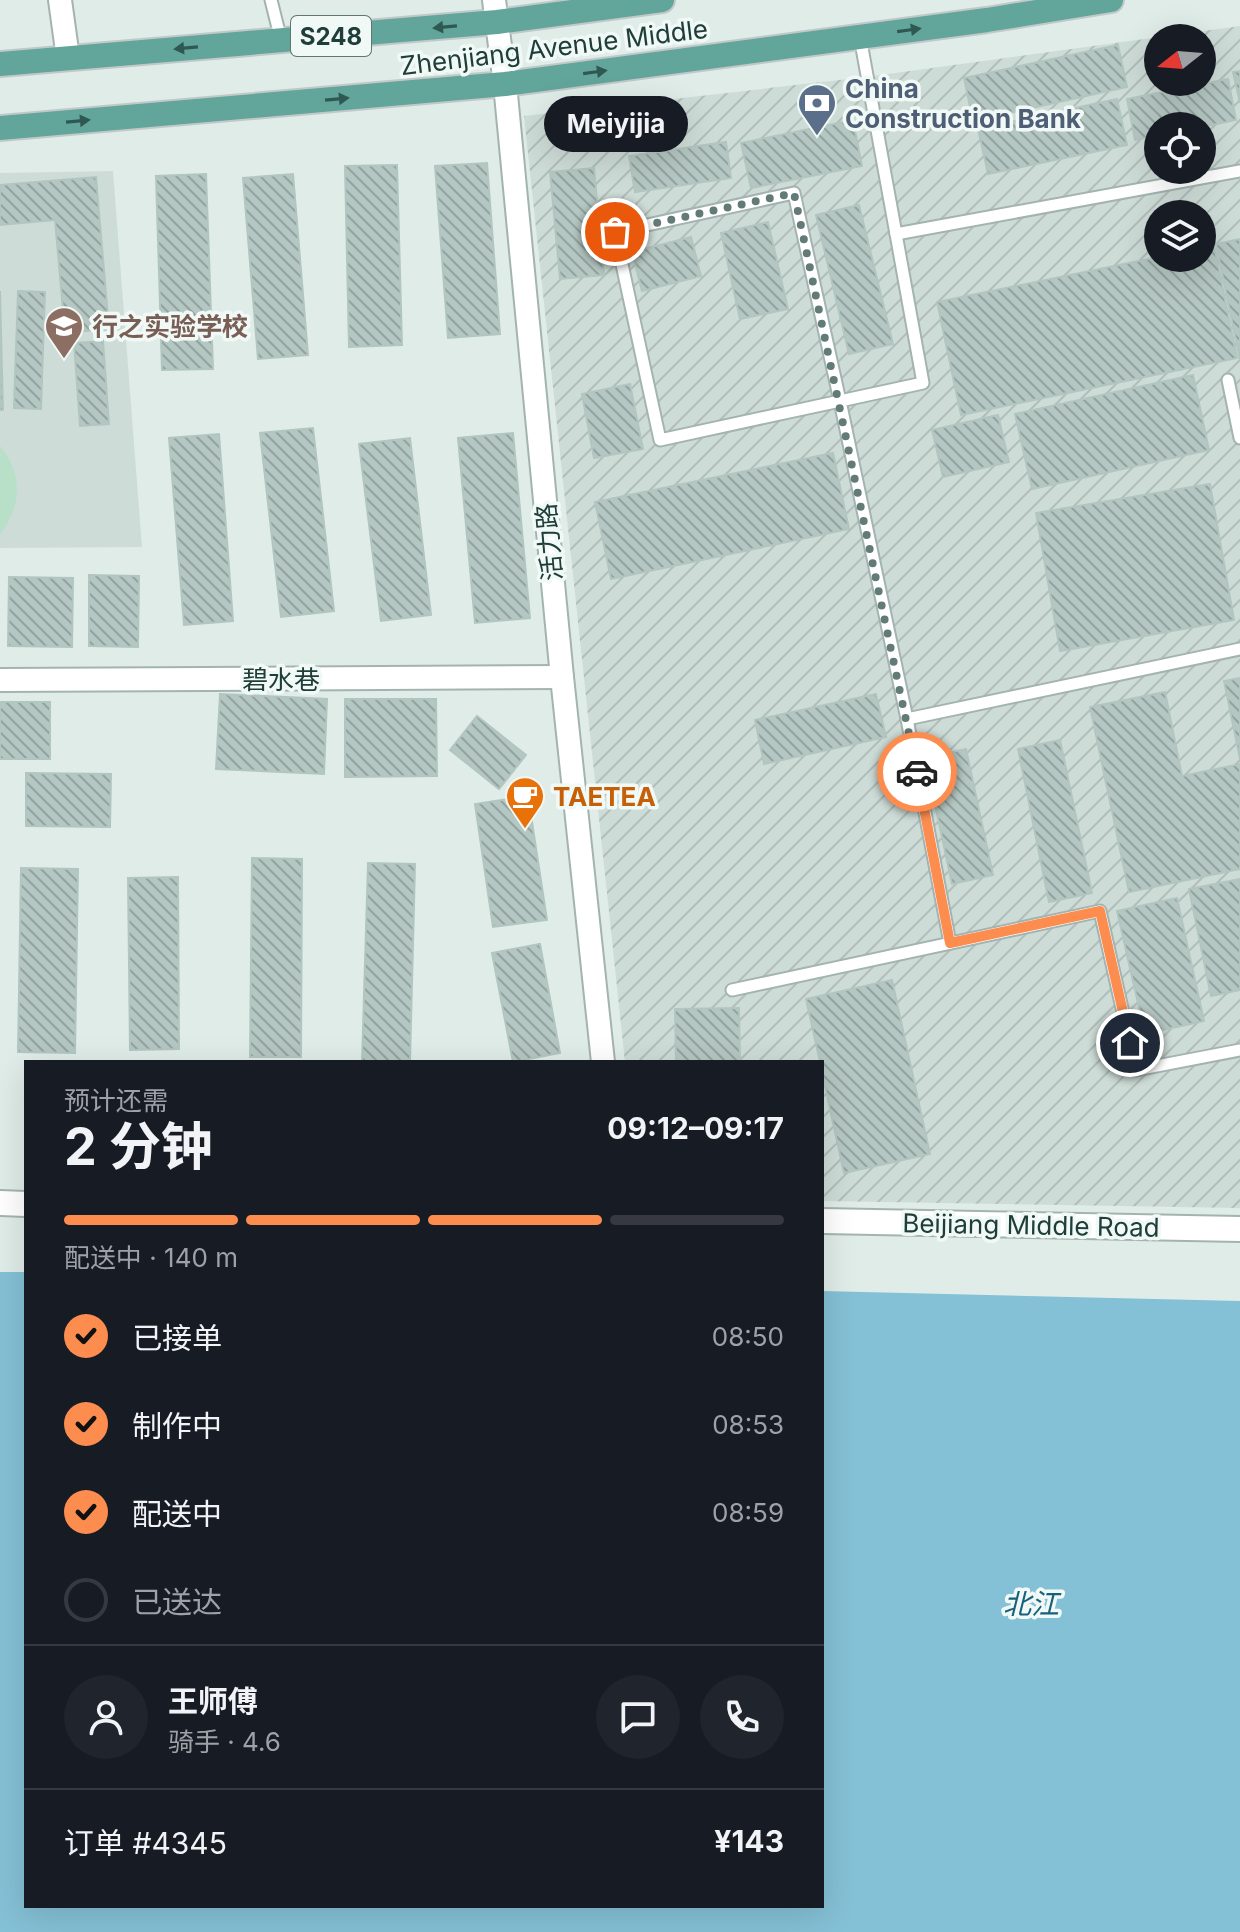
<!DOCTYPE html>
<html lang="zh">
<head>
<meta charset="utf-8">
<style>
	:root { --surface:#171b24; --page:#20242c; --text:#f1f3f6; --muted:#9ea1a6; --line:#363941; --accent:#fc8d4f }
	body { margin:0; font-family:Inter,"Noto Sans SC",sans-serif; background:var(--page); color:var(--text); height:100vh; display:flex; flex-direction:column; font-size:30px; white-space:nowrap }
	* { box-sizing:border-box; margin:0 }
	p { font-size:26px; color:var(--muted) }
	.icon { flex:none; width:44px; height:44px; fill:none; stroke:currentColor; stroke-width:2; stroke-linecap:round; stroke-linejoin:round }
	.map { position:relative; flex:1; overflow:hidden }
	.panel { position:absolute; left:24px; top:1060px; width:800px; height:848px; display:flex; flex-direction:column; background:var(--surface); border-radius:0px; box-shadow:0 8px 32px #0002 }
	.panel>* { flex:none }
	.needle { width:52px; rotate:253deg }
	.tools { position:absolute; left:1144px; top:24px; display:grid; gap:16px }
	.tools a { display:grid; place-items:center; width:72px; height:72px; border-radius:50%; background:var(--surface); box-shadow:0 8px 32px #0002; font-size:40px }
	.pin { position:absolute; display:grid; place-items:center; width:68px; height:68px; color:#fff; margin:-34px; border:4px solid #fff; border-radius:50%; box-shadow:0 2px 8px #0007 }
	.courier { position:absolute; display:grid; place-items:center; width:80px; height:80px; margin:-40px; border:6px solid #fc8d4f; border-radius:50%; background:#fff; color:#222; box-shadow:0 2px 10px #0007 }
	.bubble { position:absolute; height:56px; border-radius:28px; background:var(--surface); box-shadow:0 8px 32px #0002; font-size:26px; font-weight:700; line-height:56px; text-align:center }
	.summary em { font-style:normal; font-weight:700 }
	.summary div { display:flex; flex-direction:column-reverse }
	.summary { display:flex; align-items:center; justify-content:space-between; height:136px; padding:0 40px }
	h1 { font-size:52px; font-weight:700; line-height:60px }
	.bar { display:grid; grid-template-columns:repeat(4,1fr); gap:12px 8px; align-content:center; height:96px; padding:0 40px }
	.bar i { height:10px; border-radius:6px; background:var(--line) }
	.bar .current { background:var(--accent) }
	.bar p { grid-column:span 4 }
	.line { display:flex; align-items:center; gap:20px; padding:0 40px; border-top:2px solid var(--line) }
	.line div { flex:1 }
	.round { display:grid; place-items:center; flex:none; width:84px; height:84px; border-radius:42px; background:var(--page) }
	ol { padding:0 40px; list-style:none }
	li { display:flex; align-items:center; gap:24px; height:88px }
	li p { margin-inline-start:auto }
	li .icon { padding:8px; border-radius:50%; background:var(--accent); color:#111; stroke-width:4 }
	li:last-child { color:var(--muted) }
	li i { width:44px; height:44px; border:4px solid var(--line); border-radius:50% }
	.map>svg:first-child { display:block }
</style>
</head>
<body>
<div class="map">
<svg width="1240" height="1932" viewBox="0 0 1240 1932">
	<defs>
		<pattern id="industrial-furrows" width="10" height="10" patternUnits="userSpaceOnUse" patternTransform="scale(2)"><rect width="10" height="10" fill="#cedcd7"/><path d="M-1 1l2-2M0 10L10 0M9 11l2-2" fill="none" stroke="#b1beb9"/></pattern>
		<pattern id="building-back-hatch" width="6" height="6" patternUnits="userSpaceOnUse" patternTransform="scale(2)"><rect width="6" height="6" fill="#b5c7c2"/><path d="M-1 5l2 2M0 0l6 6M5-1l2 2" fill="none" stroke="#93a39f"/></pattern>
	</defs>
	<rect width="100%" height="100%" fill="#e0ece8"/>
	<path fill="#cedcd7" d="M113,171L142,547L0,548V173Z"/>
	<path fill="url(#industrial-furrows)" fill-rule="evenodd" d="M1240,26V1208L822,1201V1062H625L524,116L866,77ZM1158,38H1202V82H1158ZM1158,126H1202V170H1158ZM1158,214H1202V258H1158Z"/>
	<path fill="#b8dfc7" d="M0,446C23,474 22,506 0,534Z"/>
	<path fill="#84c0d6" d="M0,1272H26V1906H822V1291L1240,1301V1932H0Z"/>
	<g fill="url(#building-back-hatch)" stroke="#b2c6c0" stroke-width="2">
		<path d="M1118,45L1127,87L973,121L964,78Z"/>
		<path d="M1240,71V103L1233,72Z"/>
		<path d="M1228,79L1236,120L1202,127L1158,126V135L1135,140L1127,99Z"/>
		<path d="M1117,99L1127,145L988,174L978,129Z"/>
		<path d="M853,120L862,166L751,188L741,143Z"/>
		<path d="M726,142L731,178L635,192L629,156Z"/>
		<path d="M487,163L500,334L448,338L435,166Z"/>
		<path d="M397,165L402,345L349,347L345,166Z"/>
		<path d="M594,168L604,275L560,279L550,172Z"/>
		<path d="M206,174L213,369L162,370L156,176Z"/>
		<path d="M293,174L308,355L258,359L243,178Z"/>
		<path d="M96,177L109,329L65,333L55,220L0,225V185Z"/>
		<path d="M859,205L893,344L849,354L816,215Z"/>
		<path d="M768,222L788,309L740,319L721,233Z"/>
		<path d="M691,237L701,276L642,291L632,252Z"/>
		<path d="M1240,239V360L1216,244Z"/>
		<path d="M1214,245L1237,358L961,415L937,302L1158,257L1202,258V248Z"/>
		<path d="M0,291L3,410H0Z"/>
		<path d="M18,291L45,292L41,409L14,408Z"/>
		<path d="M103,341L109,424L80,426L74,343Z"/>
		<path d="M1193,375L1209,450L1032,489L1015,414Z"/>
		<path d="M630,384L643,449L594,458L582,394Z"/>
		<path d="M998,415L1009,462L943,477L932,430Z"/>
		<path d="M313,428L334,611L281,617L260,433Z"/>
		<path d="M513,433L530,618L475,623L458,438Z"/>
		<path d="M219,434L233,621L184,625L169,438Z"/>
		<path d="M410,438L431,615L381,621L359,444Z"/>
		<path d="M833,453L849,529L611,579L595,502Z"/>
		<path d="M1210,484L1234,620L1060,651L1036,513Z"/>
		<path d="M89,575L139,576L138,647L89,646Z"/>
		<path d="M9,577L73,578L72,647L8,646Z"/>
		<path d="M1240,678V759L1224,681Z"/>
		<path d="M1165,692L1182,776L1240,764V869L1129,892L1090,707Z"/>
		<path d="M220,694L327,699L324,774L216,769Z"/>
		<path d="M876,694L886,737L764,764L755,720Z"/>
		<path d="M345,699H436L437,776L345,777Z"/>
		<rect x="0" y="702" width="50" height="57"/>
		<path d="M477,716L526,755L499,789L450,750Z"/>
		<path d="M1060,740L1092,893L1049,902L1018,749Z"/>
		<path d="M966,749L993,875L952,884L925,758Z"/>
		<path d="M26,773L111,774L110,827L26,826Z"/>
		<path d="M528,796L547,920L493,927L475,804Z"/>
		<path d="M252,858L302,859L301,1057H250Z"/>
		<path d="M368,863L415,864L410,1062H362Z"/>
		<path d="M21,868L78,869L75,1053L18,1052Z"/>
		<path d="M178,877L179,1049L130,1050L128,878Z"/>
		<path d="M1240,879V990L1211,996L1189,889Z"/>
		<path d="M1177,898L1204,1021L1145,1034L1117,911Z"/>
		<path d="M540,944L560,1053L513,1062L492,953Z"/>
		<path d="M892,980L930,1154L844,1173L822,1073V1062H820L806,999Z"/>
		<path d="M739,1008L740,1062H676L675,1009Z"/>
	</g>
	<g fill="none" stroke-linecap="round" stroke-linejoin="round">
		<defs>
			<g id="service">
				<path d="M271,0L281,40"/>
				<path d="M860,37L896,234L1240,171"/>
				<path d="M794,193L840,401L660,440L615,232Z"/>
				<path d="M896,234L923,383L840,401L907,719L950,943"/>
				<path d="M1228,380L1240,438"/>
				<path d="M907,719L1240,649"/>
				<path d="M732,990L1100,911L1136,1070L1240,1050"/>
			</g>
			<g id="minor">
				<path d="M60,0L68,58"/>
				<path d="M494,0L505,84L562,677L603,1062"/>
				<path d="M0,680L562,677"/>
			</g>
			<g id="tertiary">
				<path d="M0,1203L26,1204"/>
				<path d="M822,1221L1240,1229"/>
			</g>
			<g id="primary">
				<path d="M0,64L497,22L662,0"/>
				<path d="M0,128L505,84L987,20L1111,0"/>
			</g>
		</defs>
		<use href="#service" stroke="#a3b4b0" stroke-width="15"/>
		<use href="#minor" stroke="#a3b4b0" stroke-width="26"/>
		<use href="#tertiary" stroke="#a3b4b0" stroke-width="28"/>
		<use href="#primary" stroke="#c1c9c8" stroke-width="28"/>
		<use href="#service" stroke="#fff" stroke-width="11"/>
		<use href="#minor" stroke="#fff" stroke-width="22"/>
		<use href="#tertiary" stroke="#fff" stroke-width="24"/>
		<use href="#primary" stroke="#62a59b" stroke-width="24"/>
	</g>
	<defs><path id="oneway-solid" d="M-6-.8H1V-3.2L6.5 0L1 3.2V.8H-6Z" transform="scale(2)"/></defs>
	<g fill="#305852">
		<use href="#oneway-solid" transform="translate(445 27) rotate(175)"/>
		<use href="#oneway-solid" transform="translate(909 30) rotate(-8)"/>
		<use href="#oneway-solid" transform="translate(186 48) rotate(175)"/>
		<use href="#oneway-solid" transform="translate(595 72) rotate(-8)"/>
		<use href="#oneway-solid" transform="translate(337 99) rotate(-5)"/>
		<use href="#oneway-solid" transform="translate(78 121) rotate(-5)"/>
	</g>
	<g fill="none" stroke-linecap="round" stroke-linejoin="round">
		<path stroke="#637b76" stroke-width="8" stroke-dasharray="0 14.4" d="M615,232L794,193L917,772"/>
		<path stroke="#fc8d4f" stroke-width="10" d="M917,772L950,943L1100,911L1130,1043"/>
	</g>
	<defs>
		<symbol id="bank-pin" viewBox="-11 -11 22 30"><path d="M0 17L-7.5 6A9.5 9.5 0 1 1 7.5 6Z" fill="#5c6f8a" stroke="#f1f9f6"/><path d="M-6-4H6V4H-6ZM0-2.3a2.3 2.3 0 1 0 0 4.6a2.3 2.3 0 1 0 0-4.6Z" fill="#fff"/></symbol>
		<symbol id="school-pin" viewBox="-11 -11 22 30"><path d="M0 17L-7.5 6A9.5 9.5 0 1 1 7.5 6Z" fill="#8d6e63" stroke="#f1f9f6"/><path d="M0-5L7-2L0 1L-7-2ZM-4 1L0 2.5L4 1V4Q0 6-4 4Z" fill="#fff"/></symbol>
		<symbol id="cafe-pin" viewBox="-11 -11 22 30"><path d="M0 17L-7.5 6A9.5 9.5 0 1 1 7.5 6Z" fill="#e8710a" stroke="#f1f9f6"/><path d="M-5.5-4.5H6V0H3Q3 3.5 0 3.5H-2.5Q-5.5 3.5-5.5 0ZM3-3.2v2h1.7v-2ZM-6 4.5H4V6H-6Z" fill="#fff"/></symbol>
	</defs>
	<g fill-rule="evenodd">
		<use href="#bank-pin" x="795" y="81" width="44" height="60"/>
		<use href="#school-pin" x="42" y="304" width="44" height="60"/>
		<use href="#cafe-pin" x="503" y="774" width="44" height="60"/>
	</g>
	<g text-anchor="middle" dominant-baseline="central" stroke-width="7" stroke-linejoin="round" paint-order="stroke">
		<rect fill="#f1f9f6" stroke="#5f7672" stroke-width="2" x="291" y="16" width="80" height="40" rx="6"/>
		<g font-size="24" font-weight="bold" fill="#203e39">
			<text x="331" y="36">S248</text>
		</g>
		<g font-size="26" fill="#203e39" stroke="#f1f9f6">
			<text transform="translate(554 47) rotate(-7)">Zhenjiang Avenue Middle</text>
			<text transform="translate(549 542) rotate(-95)">活力路</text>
			<text x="281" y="679">碧水巷</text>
			<text transform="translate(1031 1225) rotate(1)">Beijiang Middle Road</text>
		</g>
		<g font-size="26" font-weight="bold" fill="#4e5e75" stroke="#f1f9f6" text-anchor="start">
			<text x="845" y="88">China<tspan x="845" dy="30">Construction Bank</tspan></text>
		</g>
		<g font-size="26" font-weight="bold" fill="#785e54" stroke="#f1f9f6" text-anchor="start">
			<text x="92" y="326">行之实验学校</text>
		</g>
		<g font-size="26" font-weight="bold" fill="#c56008" stroke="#f1f9f6" text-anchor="start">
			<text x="553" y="796">TAETEA</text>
		</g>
		<g font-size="28" font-style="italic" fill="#16617e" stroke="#f1f9f6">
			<text x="1031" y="1604">北江</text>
		</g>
	</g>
</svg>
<div class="tools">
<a><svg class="needle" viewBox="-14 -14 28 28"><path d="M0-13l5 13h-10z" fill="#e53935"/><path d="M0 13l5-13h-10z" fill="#9ea1a6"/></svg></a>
<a><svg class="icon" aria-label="locate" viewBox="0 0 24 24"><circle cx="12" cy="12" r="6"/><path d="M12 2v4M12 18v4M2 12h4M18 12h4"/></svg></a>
<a><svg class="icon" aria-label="layers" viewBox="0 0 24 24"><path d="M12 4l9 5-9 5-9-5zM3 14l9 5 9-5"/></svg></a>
</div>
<div class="pin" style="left:615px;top:232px;background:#ea580c"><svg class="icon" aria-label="bag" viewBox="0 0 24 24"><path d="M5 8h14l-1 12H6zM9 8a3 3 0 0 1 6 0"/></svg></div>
<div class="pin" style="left:1130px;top:1043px;background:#1f2937"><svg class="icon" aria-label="home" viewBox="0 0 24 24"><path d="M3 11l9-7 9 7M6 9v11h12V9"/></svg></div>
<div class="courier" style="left:917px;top:772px"><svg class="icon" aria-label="car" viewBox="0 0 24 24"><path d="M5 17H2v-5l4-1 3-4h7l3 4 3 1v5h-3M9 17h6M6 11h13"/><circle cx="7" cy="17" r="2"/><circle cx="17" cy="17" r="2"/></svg></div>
<div class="bubble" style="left:544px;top:96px;width:144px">Meiyijia</div>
<section class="panel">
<div class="summary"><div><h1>2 分钟</h1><p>预计还需</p></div><em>09:12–09:17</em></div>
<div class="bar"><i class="current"></i><i class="current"></i><i class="current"></i><i></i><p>配送中 · 140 m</p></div>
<ol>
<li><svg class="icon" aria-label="check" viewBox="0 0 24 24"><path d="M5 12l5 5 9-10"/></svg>已接单<p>08:50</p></li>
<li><svg class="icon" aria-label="check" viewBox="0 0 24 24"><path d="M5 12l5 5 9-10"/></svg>制作中<p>08:53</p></li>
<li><svg class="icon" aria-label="check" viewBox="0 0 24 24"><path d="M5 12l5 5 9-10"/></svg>配送中<p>08:59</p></li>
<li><i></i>已送达</li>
</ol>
<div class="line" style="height:144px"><a class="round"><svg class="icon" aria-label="person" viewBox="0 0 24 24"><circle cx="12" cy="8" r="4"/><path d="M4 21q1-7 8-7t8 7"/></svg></a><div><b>王师傅</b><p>骑手 · 4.6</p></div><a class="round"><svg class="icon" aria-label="chat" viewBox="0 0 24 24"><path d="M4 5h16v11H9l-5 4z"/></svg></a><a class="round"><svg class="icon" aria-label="phone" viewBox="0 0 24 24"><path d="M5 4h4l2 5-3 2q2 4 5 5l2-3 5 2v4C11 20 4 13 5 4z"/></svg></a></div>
<div class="line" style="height:104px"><div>订单 #4345</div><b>¥143</b></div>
</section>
</div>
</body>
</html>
